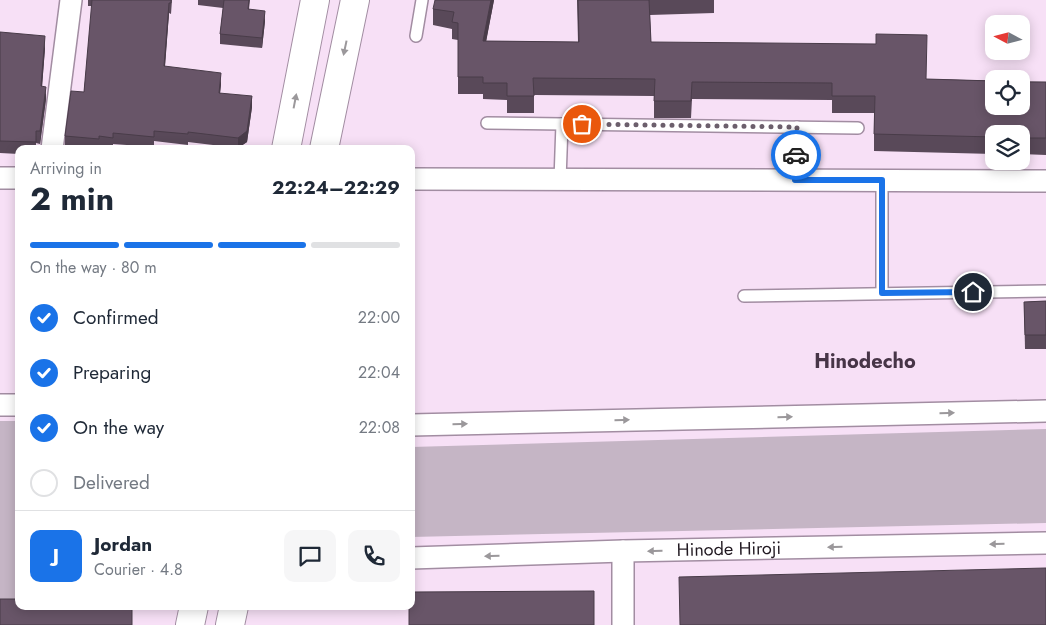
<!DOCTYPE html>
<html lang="en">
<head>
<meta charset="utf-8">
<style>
	:root { --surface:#fff; --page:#f6f6f7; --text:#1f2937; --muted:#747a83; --line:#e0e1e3; --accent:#1a73e8 }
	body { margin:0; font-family:Jost,sans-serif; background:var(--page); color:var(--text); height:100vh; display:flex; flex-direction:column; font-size:19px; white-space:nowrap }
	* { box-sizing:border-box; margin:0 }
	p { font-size:16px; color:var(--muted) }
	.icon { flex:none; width:28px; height:28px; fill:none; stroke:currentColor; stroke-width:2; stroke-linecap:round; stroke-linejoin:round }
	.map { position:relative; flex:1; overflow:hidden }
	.sheet { position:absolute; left:15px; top:145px; width:400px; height:465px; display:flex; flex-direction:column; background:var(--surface); border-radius:10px; box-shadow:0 2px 12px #0003 }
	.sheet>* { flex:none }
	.needle { width:32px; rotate:277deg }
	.tools { position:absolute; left:985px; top:15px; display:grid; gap:10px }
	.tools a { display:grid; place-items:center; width:45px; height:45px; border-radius:10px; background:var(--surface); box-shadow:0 2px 12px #0003; font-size:25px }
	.pin { position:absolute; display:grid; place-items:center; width:42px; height:42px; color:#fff; margin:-21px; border:2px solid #fff; border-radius:50%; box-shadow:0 1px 5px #0007 }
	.courier { position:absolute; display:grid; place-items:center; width:50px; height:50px; margin:-25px; border:4px solid #1a73e8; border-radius:50%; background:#fff; color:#222; box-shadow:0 1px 6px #0007 }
	.head em { font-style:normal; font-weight:700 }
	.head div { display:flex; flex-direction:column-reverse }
	.head { display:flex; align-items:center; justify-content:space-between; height:85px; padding:0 15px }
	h1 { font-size:32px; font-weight:700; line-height:38px }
	.bar { display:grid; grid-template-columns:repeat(4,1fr); gap:8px 5px; align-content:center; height:60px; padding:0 15px }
	.bar i { height:6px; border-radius:4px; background:var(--line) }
	.bar .on { background:var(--accent) }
	.bar p { grid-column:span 4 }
	.line { display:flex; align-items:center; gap:12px; padding:0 15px; border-top:1px solid var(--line) }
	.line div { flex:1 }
	.round { display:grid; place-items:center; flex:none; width:52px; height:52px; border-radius:10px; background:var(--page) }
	ol { padding:0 15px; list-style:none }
	li { display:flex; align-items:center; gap:15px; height:55px }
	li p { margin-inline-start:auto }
	li .icon { padding:5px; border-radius:50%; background:var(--accent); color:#fff; stroke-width:4 }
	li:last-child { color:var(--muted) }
	li i { width:28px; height:28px; border:2px solid var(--line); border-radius:50% }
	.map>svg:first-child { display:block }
</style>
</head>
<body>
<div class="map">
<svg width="1046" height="625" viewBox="0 0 1046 625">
	<rect width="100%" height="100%" fill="#f7e0f6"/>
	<g fill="#c5b5c5">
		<path d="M0,421H19V606H159V610L0,607Z"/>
		<path d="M1046,429V523L411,537V447Z"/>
	</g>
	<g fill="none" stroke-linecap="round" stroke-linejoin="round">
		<defs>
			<g id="lane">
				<path d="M416,36L422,0"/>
				<path d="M487,123L858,128"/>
				<path d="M560,180L562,124"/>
				<path d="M795,180L797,127"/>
				<path d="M882,181V293"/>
				<path d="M744,296L1046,291"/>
			</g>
			<g id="street">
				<path d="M52,149L71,0"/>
				<path d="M0,178H19"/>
				<path d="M411,179L1046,181"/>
				<path d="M0,405H19"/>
				<path d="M411,425L1046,411"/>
				<path d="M623,551V625"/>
				<path id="s1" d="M411,558L623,551L1046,543"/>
			</g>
			<g id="secondary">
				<path d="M286,149L315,0"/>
				<path d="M324,149L355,0"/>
				<path d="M190,625L194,606"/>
				<path d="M230,625L234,606"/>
			</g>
		</defs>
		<use href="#lane" stroke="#a28da2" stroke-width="14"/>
		<use href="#street" stroke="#a28da2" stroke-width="24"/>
		<use href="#secondary" stroke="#a28da2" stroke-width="30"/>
		<use href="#lane" stroke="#fff" stroke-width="11"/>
		<use href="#street" stroke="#fff" stroke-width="21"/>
		<use href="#secondary" stroke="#fff" stroke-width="28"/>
	</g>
	<g fill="#594959">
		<path d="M88,0H172L171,14L169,13L165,67L221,84L220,93L252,107L247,142L238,148L188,142V145L154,141V147L113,144V148L99,147V149L65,146V136L84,92L92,6H88Z"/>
		<path d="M198,0H250L249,9L265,21L262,48L220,44V34L223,8L198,5Z"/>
		<path d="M494,0L486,41L578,42L577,0H714V13L650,15L651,42L926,79L1046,82V155L1021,154V134H994V154L874,151V113H832V100L692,99L691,118H654V96L534,95V113H507V100L483,99V94H458V40L452,39V29L433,25V9Z"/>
		<path d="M0,32L45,48L42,87L46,99L40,144L36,143V149H19V154L0,153Z"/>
		<path d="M1046,301V349H1025L1024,302Z"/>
	</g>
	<g fill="#493c49">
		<path d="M491,0H494L483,58V41Z"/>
		<path d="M169,3V13L164,77V66Z"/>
		<path d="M265,11V21L262,48V38Z"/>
		<path d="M45,36V48L41,99V86Z"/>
		<path d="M221,73V84L219,103V93Z"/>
		<path d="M46,87V99L40,144V131Z"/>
		<path d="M252,96V107L247,142L238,148V138Z"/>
	</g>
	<g fill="#685568" stroke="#493c49">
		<path d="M92,0H171V3H169L164,66L221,73L219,93L252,96L247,131L238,138L188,132V134L154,131V137L113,133V138L99,136V139L65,136L71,91L84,92Z"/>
		<path d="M224,0H249L248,9L265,11L262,38L220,34Z"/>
		<path d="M435,0H491L483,41L579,42L578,0H649L651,42L876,44V34L927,35L926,79L994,81V106H1021V82H1046V138H1021V134H994V137L874,134L875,96H832V83L692,82L691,101H654L655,79L533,78L534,96H507V83H483V77H458V23L452,22L454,12L433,9Z"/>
		<path d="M0,32L45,36L41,86L46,87L40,131H36V142L0,141Z"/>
		<path d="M1046,301V335H1025L1024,302Z"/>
		<path d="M1046,568V625H680L679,577Z"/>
		<path d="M594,591V625H409V606H411V592Z"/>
		<path d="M0,599H19V606H132V625H0Z"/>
	</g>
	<defs><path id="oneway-solid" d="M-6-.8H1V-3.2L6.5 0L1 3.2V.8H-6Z" transform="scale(1.25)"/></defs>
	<g fill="#9b989b">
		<use href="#oneway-solid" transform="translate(345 48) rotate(102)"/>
		<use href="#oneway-solid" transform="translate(295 101) rotate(-79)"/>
		<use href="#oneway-solid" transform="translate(947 413) rotate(-1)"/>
		<use href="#oneway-solid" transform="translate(785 417) rotate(-1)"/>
		<use href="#oneway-solid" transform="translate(622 420) rotate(-1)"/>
		<use href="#oneway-solid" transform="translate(460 424) rotate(-1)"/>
		<use href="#oneway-solid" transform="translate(997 544) rotate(179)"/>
		<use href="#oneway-solid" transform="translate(835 547) rotate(179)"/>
		<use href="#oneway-solid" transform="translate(655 551) rotate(179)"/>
		<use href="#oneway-solid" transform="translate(492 556) rotate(178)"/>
	</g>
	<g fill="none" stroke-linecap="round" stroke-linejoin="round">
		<path stroke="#6c5f6c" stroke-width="5" stroke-dasharray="0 9" d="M582,124L797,127L796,155"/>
		<path stroke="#1a73e8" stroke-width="6" d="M796,155L795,180H882V293L973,292"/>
	</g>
	<g text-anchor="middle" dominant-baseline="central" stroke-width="5" stroke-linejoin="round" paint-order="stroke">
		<g font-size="18" fill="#211921" stroke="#f7e0f6">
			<text stroke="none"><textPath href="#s1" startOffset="318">Hinode Hiroji</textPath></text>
		</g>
		<g font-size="20" font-weight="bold" fill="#473547" stroke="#f7e0f6">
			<text x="865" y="361">Hinodecho</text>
		</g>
	</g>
</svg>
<div class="tools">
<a><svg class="needle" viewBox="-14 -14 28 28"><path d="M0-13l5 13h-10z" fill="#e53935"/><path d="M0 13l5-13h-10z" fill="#747a83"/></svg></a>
<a><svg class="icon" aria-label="locate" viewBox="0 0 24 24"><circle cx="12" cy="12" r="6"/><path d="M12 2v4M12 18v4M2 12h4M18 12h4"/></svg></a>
<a><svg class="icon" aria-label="layers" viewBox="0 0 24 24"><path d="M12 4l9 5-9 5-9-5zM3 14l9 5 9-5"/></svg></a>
</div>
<div class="pin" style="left:582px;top:124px;background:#ea580c"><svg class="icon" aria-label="bag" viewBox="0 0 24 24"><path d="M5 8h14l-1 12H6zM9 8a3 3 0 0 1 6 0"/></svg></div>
<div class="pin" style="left:973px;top:292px;background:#1f2937"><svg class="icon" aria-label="home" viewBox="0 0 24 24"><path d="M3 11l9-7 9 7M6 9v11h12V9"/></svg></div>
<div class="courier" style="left:796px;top:155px"><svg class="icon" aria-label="car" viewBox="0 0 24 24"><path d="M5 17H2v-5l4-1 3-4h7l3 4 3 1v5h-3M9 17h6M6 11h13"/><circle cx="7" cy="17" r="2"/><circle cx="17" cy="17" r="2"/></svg></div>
<section class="sheet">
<div class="head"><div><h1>2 min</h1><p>Arriving in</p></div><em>22:24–22:29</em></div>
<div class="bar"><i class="on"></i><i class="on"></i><i class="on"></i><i></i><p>On the way · 80 m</p></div>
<ol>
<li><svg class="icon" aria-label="check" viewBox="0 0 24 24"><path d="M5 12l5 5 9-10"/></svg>Confirmed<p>22:00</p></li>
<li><svg class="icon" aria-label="check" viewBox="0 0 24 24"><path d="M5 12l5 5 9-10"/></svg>Preparing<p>22:04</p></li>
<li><svg class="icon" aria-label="check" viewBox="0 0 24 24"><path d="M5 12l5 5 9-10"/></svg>On the way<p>22:08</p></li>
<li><i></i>Delivered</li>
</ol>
<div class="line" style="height:90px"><b class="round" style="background:var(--accent);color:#fff">J</b><div><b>Jordan</b><p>Courier · 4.8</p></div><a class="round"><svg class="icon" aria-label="chat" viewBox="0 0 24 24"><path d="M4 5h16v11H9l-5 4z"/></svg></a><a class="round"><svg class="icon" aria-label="phone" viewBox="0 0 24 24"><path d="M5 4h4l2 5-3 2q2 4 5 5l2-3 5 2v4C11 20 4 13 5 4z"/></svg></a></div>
</section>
</div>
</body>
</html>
